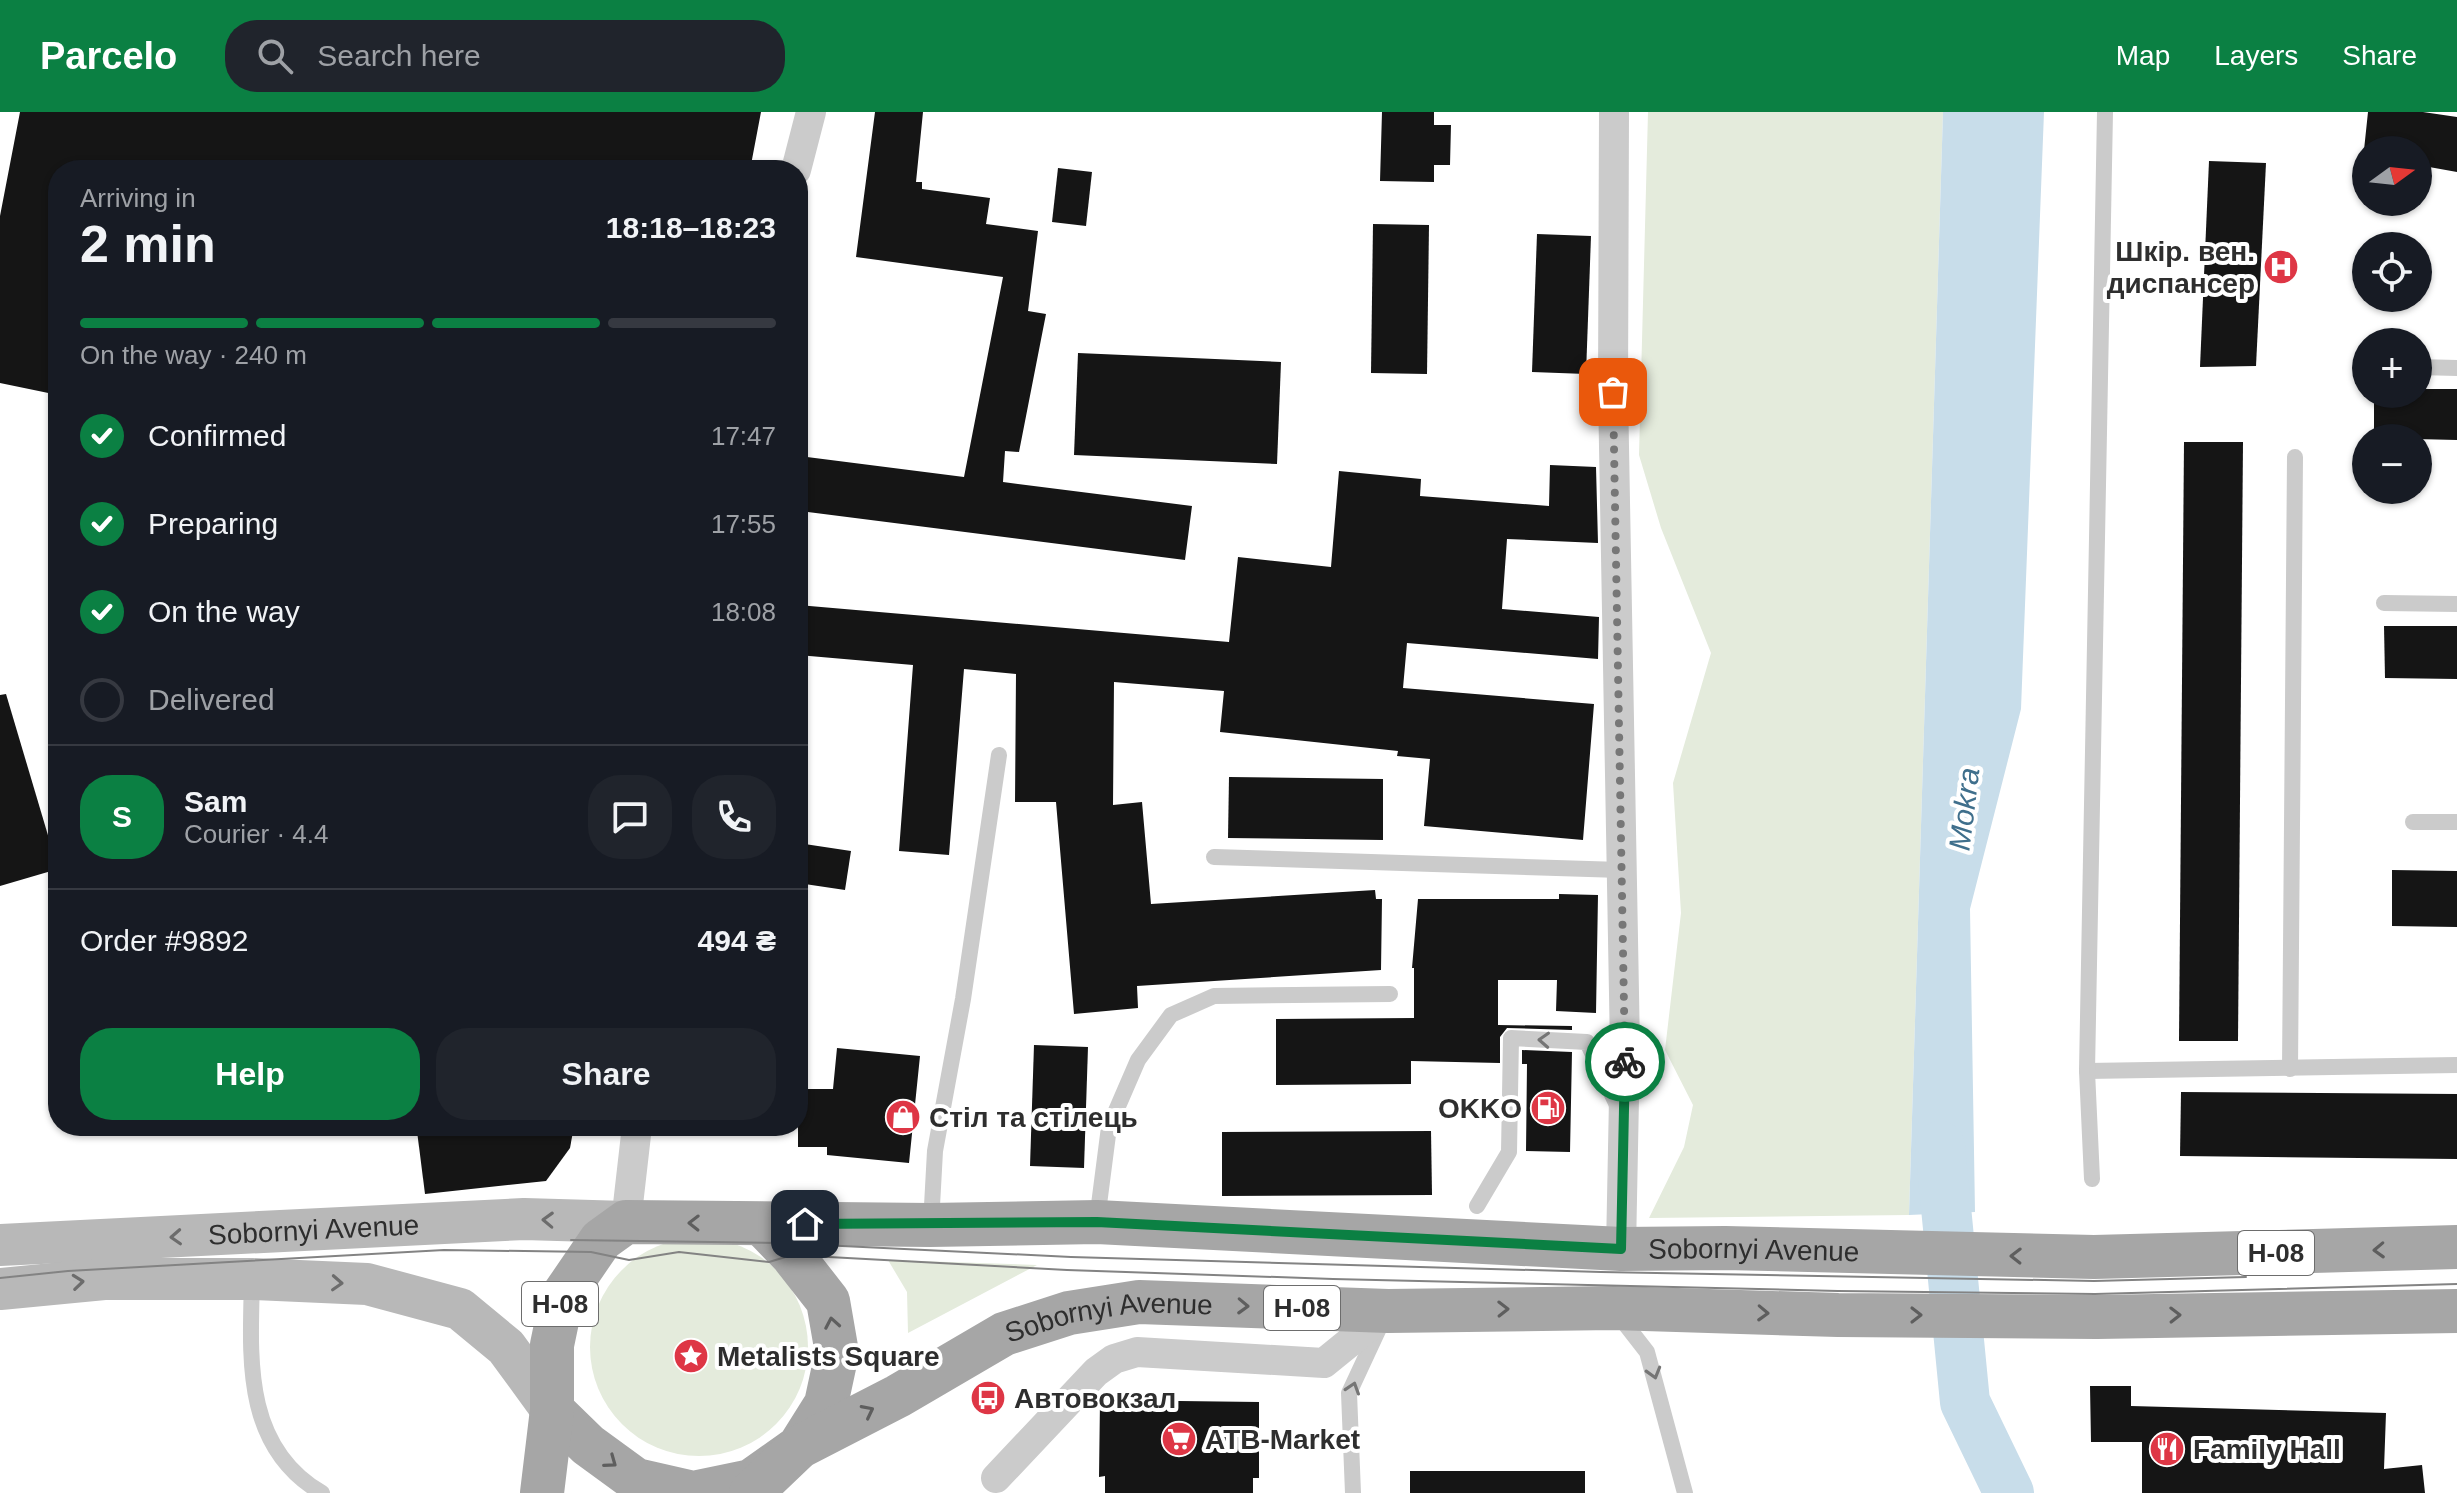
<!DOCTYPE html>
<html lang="en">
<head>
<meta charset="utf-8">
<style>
	:root { --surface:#171b24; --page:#20242c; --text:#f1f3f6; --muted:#9ea1a6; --line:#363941; --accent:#0b8043 }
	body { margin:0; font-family:Arial,sans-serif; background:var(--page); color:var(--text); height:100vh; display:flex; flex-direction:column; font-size:30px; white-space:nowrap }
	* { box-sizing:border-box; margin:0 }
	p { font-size:26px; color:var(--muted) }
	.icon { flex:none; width:44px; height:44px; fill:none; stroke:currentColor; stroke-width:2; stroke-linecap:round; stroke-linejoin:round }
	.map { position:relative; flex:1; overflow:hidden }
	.side { position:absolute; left:48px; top:48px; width:760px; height:976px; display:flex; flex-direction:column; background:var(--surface); border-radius:32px; box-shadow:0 2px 6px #0004 }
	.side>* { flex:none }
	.needle { width:52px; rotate:75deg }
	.fabs { position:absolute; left:2352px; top:24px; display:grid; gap:16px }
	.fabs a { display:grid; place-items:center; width:80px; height:80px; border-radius:50%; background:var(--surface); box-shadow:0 2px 6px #0004; font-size:40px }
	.pin { position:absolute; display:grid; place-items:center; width:68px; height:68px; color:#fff; margin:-34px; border-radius:16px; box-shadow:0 4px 12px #0006 }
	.courier { position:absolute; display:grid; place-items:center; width:80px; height:80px; margin:-40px; border:6px solid #0b8043; border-radius:50%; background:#fff; color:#222; box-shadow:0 2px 10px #0007 }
	.summary em { font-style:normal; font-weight:700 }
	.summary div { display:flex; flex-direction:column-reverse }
	.summary { display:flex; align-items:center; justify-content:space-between; height:136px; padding:0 32px }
	h1 { font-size:52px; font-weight:700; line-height:60px }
	.bar { display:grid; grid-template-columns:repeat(4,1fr); gap:12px 8px; align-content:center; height:96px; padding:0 32px }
	.bar i { height:10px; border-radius:6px; background:var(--line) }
	.bar .selected { background:var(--accent) }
	.bar p { grid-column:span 4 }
	.line { display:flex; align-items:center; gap:20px; padding:0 32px; border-top:2px solid var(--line) }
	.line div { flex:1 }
	.round { display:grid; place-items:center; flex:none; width:84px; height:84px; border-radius:32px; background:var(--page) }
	ol { padding:0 32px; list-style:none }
	li { display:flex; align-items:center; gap:24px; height:88px }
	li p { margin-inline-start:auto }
	li .icon { padding:8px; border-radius:50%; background:var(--accent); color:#fff; stroke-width:4 }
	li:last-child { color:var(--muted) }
	li i { width:44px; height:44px; border:4px solid var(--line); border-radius:50% }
	.action { display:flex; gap:16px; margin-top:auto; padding:16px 32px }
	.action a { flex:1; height:92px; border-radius:32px; background:var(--accent); color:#fff; font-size:32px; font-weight:700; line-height:92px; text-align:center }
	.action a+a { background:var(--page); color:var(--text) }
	header { display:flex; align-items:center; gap:48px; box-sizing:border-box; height:112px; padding:0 40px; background:var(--accent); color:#fff }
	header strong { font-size:38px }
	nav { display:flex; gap:44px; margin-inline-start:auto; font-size:28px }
	.search { width:560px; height:72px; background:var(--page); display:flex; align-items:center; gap:20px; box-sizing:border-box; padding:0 28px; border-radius:32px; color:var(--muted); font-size:30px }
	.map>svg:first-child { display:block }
</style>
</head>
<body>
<header>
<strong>Parcelo</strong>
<div class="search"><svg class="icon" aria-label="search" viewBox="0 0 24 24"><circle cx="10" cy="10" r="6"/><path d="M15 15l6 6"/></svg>Search here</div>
<nav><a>Map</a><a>Layers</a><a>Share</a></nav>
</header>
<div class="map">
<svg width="2457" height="1381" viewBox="0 0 2457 1381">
	<rect width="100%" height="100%" fill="#fff"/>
	<g fill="#e4ebdc">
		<path d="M1648,0H1943L1909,1103L1649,1106L1684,1035L1693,993L1665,938L1681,801L1673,671L1711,541L1661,416L1639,343Z"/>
		<circle cx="699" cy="1235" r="109"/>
		<path d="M888,1148L1037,1153L908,1221L907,1180Z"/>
	</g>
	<path fill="#c8ddea" d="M1943,0H2044L2021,597L1970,797L1975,1100L1909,1103Z"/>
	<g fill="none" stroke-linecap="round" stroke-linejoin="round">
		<path stroke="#c8ddea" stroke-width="50" d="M1940,1034L1965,1290L2009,1381"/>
	</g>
	<g fill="#151515">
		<path d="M20,0H761L750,58H58V283L0,271V104Z"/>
		<path d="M875,0H923L916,70H922V77L990,86L986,112L1038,119L1028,199L1046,202L1019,340L1005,339L1003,370L1192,394L1185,448L800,399L807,345L964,365L1003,165L856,145Z"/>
		<path d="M1382,0H1434V13H1451L1450,53H1434V70L1380,69Z"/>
		<path d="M2368,0H2423L2457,5V60L2418,53V38H2364Z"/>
		<path d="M2209,49L2266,51L2256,254L2200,255Z"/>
		<path d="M1058,56L1092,60L1086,114L1052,110Z"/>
		<path d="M1373,112L1429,113L1427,262L1371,261Z"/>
		<path d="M1537,122L1591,124L1586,262L1532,260Z"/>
		<path d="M1078,241L1281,250L1277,352L1074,343Z"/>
		<path d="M2418,277H2457V328L2374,326V282H2418Z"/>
		<path d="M2184,330H2243L2238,929H2179Z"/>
		<path d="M1550,353L1596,355L1598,431L1507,427L1502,497L1599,505L1598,547L1407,531L1403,576L1594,592L1583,728L1424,714L1430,647L1397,644L1398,639L1220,620L1224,579L1114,570L1113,693L1142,690L1151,792L1375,778L1376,787H1382L1381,858L1137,874L1138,896L1074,902L1056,690H1015L1016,562L964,557L949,743L899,739L913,553L798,543V493L1229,530L1238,445L1331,455L1339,359L1421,367L1420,384L1549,394Z"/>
		<path d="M2384,514H2457V567L2385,566Z"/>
		<path d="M6,582L58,757L0,774V583Z"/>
		<path d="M1229,665L1383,667V728L1228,726Z"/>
		<path d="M798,731L851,739L845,778L798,771Z"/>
		<path d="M2392,758L2457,759V815L2392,814Z"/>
		<path d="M1559,782L1598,783L1596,901L1556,899L1557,868H1498V913L1572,914V918L1507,916L1500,925V951L1411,949V972L1276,973V907L1414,906V856H1412L1418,787H1559Z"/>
		<path d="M1034,933L1088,935L1084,1056L1030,1054Z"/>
		<path d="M837,936L920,944L909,1051L827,1043V1035H798V977H833Z"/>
		<path d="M1522,938L1572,940L1570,1040L1526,1039L1527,952H1522Z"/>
		<path d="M2181,980L2457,982V1047L2180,1044Z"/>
		<path d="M462,1014H574L570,1036L546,1069L425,1082L417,1019Z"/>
		<path d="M1431,1019L1432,1083L1222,1084V1020Z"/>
		<path d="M2090,1274H2131V1294L2386,1301L2384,1357L2422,1353L2425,1381H2142V1330H2091Z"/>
		<path d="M1100,1288L1259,1290V1366H1253V1381H1105V1364L1099,1365Z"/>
		<rect x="1410" y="1359" width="175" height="22"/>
	</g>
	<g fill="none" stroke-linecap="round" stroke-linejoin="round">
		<g stroke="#cbcbcb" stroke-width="16">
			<path d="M2418,255L2457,256"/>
			<path d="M2384,491L2457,492"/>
			<path d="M2413,710H2457"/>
			<path d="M1214,745L1621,758"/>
			<path d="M2290,957L2295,345"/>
			<path d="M2087,959L2457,953"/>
			<path d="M2092,1067L2087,959L2105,0"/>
			<path d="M1477,1094L1509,1040L1511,926L1587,930L1617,993"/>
			<path d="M1097,1108L1109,1015L1138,948L1171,903L1214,884L1390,882"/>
			<path d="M931,1112L935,1039L963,887L999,643"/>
			<path d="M252,1168C250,1247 243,1335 322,1381"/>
			<path d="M1619,1204L1647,1240L1685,1381"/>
			<path d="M1353,1381L1349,1281L1382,1210"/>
		</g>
		<g stroke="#cbcbcb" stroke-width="30">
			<path d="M1614,0L1613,280L1625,936L1621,1137"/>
			<path d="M796,58L811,0"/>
			<path d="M626,1110L637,1014"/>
			<path d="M996,1366L1096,1260L1114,1247L1137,1240L1324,1251L1388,1199"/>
		</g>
		<g stroke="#b8b8b8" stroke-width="42">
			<path id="s1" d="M0,1133L524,1107L626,1110"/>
			<path d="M0,1177L104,1167H252L367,1172L460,1197L506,1235L552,1298"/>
		</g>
		<g stroke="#a6a6a6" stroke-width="44">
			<path d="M552,1298L588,1333L636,1368L693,1381L751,1369L799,1335L826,1292L837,1241L828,1189L792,1143L762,1112"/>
			<path id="s2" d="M542,1381L552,1298V1233L562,1185L601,1128L626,1110L930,1113L1097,1110L1621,1137L1725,1136L2094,1145L2457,1135"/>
			<path id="s3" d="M751,1381L799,1335L898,1284L1004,1222L1069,1201L1139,1190L1388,1199L1613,1196L1838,1203L2097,1205L2457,1199"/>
		</g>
		<g stroke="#838383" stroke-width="2">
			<path d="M571,1128L780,1131L1071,1145L1601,1160L2094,1169L2246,1165"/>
			<path d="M0,1166L68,1159L444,1138L591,1140L629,1148L679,1140L769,1150L792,1143L1067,1158L1333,1167L1838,1179L2095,1182L2457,1172"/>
		</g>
	</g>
	<defs><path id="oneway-chevron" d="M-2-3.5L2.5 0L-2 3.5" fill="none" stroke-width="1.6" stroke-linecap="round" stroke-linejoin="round" transform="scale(2)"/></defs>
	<g stroke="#757575">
		<use href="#oneway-chevron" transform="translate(1544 928) rotate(-177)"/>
		<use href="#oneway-chevron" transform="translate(1654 1261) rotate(74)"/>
		<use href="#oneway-chevron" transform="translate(1353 1276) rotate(-72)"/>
	</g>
	<g stroke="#6c6c6c">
		<use href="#oneway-chevron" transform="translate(548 1108) rotate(-178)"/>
		<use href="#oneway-chevron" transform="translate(176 1125) rotate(177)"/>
		<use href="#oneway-chevron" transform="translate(78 1170) rotate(-6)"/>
		<use href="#oneway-chevron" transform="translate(337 1171) rotate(3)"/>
	</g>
	<g stroke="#5e5e5e">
		<use href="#oneway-chevron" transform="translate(694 1111) rotate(-179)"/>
		<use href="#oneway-chevron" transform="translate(2379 1138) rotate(178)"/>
		<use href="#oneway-chevron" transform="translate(2016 1144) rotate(-179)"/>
		<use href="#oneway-chevron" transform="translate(1243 1194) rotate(2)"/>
		<use href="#oneway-chevron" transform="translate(1503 1197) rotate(-1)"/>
		<use href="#oneway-chevron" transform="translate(1763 1201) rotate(2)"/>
		<use href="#oneway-chevron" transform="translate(1916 1203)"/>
		<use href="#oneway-chevron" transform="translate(2175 1203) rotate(-1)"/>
		<use href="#oneway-chevron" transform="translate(832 1211) rotate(-100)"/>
		<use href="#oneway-chevron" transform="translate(868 1299) rotate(-27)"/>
		<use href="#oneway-chevron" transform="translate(611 1350) rotate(36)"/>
	</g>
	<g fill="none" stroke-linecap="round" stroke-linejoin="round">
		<path stroke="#777" stroke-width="8" stroke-dasharray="0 14.4" d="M1613,280L1625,950"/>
		<path stroke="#0b8043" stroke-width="10" d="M805,1112L1097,1110L1621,1137L1625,950"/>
	</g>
	<defs>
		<symbol id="hospital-disc" viewBox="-11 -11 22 22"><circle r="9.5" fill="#de3645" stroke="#fff"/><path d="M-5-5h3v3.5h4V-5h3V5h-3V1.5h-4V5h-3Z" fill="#fff"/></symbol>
		<symbol id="fuel-disc" viewBox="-11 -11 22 22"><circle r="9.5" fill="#de3645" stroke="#fff"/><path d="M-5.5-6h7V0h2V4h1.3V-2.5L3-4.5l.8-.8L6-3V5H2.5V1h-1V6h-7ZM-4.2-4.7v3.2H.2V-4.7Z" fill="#fff"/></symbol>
		<symbol id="shop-disc" viewBox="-11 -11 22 22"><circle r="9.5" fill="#de3645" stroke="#fff"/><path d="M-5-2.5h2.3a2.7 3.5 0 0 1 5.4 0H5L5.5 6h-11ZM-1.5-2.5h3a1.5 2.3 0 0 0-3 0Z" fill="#fff"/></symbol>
		<symbol id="sight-disc" viewBox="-11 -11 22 22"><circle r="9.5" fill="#de3645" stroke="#fff"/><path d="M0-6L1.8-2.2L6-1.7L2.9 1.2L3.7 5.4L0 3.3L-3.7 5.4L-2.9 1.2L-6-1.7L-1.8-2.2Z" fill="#fff"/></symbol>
		<symbol id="bus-disc" viewBox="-11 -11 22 22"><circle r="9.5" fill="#de3645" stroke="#fff"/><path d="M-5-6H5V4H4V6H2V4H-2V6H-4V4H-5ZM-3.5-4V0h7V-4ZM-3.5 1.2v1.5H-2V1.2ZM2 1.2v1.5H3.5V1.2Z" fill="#fff"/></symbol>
		<symbol id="supermarket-disc" viewBox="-11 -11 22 22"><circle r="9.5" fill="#de3645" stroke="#fff"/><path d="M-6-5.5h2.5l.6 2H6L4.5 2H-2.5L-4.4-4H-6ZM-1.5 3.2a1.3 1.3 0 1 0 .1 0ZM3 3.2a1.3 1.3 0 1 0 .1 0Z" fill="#fff"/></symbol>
		<symbol id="restaurant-disc" viewBox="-11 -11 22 22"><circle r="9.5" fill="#de3645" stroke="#fff"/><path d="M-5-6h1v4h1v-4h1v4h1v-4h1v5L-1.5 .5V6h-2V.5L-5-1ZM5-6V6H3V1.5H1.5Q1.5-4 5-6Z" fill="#fff"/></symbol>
	</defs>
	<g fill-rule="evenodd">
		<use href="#hospital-disc" x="2261" y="135" width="40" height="40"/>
		<use href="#fuel-disc" x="1528" y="976" width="40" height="40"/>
		<use href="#shop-disc" x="883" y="985" width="40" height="40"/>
		<use href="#sight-disc" x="671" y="1224" width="40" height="40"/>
		<use href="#bus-disc" x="968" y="1266" width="40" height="40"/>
		<use href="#supermarket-disc" x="1159" y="1307" width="40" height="40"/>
		<use href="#restaurant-disc" x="2147" y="1317" width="40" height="40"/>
	</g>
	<g text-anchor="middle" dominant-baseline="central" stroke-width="8" stroke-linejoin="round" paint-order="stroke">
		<g fill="#fff" stroke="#6d6d6d" stroke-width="2">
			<rect x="2238" y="1119" width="76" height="44" rx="6"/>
			<rect x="522" y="1170" width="76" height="44" rx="6"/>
			<rect x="1264" y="1174" width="76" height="44" rx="6"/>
		</g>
		<g font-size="26" font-weight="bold" fill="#2e2e2e">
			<text x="2276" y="1141">Н-08</text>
			<text x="560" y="1192">Н-08</text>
			<text x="1302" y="1196">Н-08</text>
		</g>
		<g font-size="28" font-weight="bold" fill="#2e2e2e" stroke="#fff" text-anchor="start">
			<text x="2255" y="139" text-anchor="end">Шкір. вен.<tspan x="2255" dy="32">диспансер</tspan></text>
			<text x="1522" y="996" text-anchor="end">OKKO</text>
			<text x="929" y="1005">Стіл та стілець</text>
			<text x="717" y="1244">Metalists Square</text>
			<text x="1014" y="1286">Автовокзал</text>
			<text x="1205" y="1327">ATB-Market</text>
			<text x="2193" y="1337">Family Hall</text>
		</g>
		<g font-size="28" fill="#2e2e2e" stroke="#fff">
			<text stroke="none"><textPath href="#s1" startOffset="314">Sobornyi Avenue</textPath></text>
			<text stroke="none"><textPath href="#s2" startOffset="1426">Sobornyi Avenue</textPath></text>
			<text stroke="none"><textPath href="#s3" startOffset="408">Sobornyi Avenue</textPath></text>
		</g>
		<g font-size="30" font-style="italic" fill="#3f6f8c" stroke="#fff">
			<text transform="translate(1964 697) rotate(-83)">Mokra</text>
		</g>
	</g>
</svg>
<div class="fabs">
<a><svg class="needle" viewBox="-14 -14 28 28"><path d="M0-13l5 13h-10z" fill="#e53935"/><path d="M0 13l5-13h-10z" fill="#9ea1a6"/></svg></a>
<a><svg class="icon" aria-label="locate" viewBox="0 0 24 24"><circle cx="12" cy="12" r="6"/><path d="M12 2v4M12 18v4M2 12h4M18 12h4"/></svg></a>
<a>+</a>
<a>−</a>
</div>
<div class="pin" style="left:1613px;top:280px;background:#ea580c"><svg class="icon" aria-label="bag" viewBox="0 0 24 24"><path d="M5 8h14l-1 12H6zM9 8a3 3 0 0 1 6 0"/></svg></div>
<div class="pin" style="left:805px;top:1112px;background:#1f2937"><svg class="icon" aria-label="home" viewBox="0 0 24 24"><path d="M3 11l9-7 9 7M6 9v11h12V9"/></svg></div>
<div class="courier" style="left:1625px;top:950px"><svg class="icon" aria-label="bike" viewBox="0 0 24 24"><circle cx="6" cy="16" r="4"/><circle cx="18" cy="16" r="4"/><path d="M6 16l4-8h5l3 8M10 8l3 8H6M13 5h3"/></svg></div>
<section class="side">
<div class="summary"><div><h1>2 min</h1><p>Arriving in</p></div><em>18:18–18:23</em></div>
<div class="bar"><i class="selected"></i><i class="selected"></i><i class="selected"></i><i></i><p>On the way · 240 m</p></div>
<ol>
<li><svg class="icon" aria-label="check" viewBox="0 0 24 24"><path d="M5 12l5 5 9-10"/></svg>Confirmed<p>17:47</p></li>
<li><svg class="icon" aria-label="check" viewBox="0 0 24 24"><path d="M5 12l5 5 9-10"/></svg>Preparing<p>17:55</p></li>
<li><svg class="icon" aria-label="check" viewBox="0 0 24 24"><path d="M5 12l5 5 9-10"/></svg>On the way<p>18:08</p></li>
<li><i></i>Delivered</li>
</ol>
<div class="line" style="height:144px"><b class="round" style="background:var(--accent);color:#fff">S</b><div><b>Sam</b><p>Courier · 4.4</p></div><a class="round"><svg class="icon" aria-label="chat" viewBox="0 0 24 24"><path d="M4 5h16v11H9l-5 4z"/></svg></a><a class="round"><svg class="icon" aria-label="phone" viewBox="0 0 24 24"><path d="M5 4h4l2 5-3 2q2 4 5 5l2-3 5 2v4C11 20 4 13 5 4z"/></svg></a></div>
<div class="line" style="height:104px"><div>Order #9892</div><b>494 ₴</b></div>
<div class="action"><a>Help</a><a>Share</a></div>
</section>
</div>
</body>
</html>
